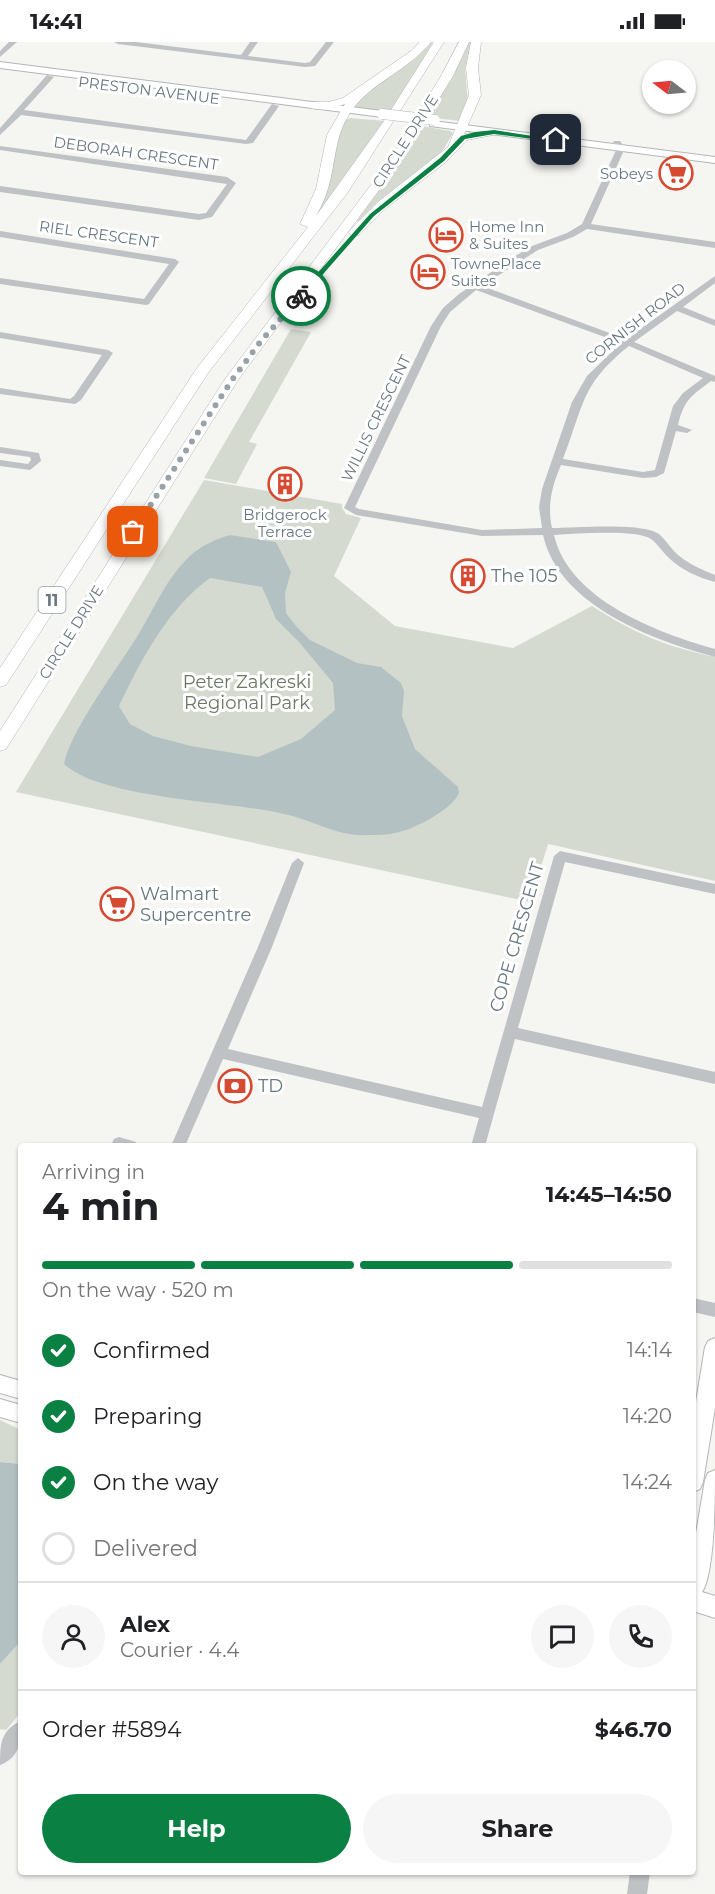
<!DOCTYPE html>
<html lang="en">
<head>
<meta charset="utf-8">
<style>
	:root { --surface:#fff; --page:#f6f6f6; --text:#202124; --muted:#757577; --line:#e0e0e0; --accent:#0b8043 }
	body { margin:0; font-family:Montserrat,sans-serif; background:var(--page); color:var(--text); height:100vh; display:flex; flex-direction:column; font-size:22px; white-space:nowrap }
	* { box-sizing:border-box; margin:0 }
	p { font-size:20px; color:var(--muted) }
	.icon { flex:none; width:33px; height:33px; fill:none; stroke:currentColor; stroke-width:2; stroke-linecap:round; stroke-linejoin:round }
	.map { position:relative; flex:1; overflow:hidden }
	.side { position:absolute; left:18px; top:1101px; width:678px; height:732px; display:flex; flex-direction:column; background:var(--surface); border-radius:6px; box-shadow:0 2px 4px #0004 }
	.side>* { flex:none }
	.needle { width:39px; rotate:286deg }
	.controls { position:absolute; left:642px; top:18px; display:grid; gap:12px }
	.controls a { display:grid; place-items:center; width:54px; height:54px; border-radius:50%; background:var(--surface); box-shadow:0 2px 4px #0004; font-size:30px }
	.pin { position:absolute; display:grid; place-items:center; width:51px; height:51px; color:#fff; margin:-26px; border-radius:12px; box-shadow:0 3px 9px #0006 }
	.courier { position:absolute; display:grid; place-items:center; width:60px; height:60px; margin:-30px; border:4px solid #0b8043; border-radius:50%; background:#fff; color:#222; box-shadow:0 2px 8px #0007 }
	.summary em { font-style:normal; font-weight:700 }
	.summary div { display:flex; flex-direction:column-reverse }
	.summary { display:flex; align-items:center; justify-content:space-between; height:102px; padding:0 24px }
	h1 { font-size:39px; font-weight:700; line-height:45px }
	.bar { display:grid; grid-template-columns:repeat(4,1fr); gap:9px 6px; align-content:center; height:72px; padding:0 24px }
	.bar i { height:8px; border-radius:4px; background:var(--line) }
	.bar .on { background:var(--accent) }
	.bar p { grid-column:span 4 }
	.line { display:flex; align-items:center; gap:15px; padding:0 24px; border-top:2px solid var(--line) }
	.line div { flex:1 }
	.round { display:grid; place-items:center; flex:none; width:63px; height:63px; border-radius:32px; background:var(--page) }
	ol { padding:0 24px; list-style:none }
	li { display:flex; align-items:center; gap:18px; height:66px }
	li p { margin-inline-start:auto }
	li .icon { padding:6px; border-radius:50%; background:var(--accent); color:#fff; stroke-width:4 }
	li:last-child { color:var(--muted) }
	li i { width:33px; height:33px; border:3px solid var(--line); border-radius:50% }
	.button { display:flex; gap:12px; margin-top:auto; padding:12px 24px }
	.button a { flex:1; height:69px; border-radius:36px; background:var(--accent); color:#fff; font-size:24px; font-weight:700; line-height:69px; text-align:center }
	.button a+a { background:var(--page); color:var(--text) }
	.status { display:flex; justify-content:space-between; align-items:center; height:42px; padding:0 30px; background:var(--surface); direction:ltr }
	.status svg { height:16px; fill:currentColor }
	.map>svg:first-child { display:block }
</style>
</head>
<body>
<div class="status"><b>14:41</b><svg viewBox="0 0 49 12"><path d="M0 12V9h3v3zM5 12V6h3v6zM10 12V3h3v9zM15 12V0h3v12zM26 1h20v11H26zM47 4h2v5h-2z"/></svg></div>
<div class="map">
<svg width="715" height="1852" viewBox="0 0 715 1852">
	<rect width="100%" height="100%" fill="#f5f5f2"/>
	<g fill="#d5dad1">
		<path d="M428,0H433L392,71L355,66L363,54Z"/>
		<path d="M468,0H470L465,26L468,62L460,79L427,75Z"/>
		<path d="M350,76L386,79L312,180L328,145L333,108L345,78Z"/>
		<path d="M422,84L450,89L453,91L442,110L357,182L358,175Z"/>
		<path d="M291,287L311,290L249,400L257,402L236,442L204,436Z"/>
		<path d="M204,438L342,462V466L346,472L361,476L334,534L395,584L513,606L592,564C636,592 664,604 715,615V839L548,802L530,860L16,750Z"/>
		<path d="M0,1378L21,1388V1422L0,1420Z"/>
		<path d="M21,1599V1670L6,1688L0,1687V1622Z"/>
	</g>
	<g fill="#b4c1c3" fill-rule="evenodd">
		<path d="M230,493L276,500L291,530L285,551L286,571L296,584L310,598L357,621L381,625L401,641L404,649L402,674L415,707L458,745L459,751C452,768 413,788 395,791C386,793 377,793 368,793C338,795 313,778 284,772C231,759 101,757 64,722C70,690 116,628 135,598C153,570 165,537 190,514C202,503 216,497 230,493ZM210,536L262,545L276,577L299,600L333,641L335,668L301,697L258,715L191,704L153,694L130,682L119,664C141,618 168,566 210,536Z"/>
		<path d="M0,1420L21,1422V1599L0,1622Z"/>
	</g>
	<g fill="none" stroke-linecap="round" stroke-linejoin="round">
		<defs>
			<g id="major">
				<path d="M0,20L382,69L387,72L382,75L0,26Z"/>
				<path d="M433,79L715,115V121L430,84V80Z"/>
				<path d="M715,1296V1366L703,1440L700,1447L693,1450V1378L705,1305L708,1299Z"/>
				<path d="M0,1333L21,1339V1357L0,1351Z"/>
				<path d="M0,1357L21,1363V1381L0,1375Z"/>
				<path d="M715,1428C715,1455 715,1531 702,1550L715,1554V1576L693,1569V1509L705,1438L708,1431Z"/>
			</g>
			<g id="highway">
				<path d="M420,0H431C409,28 373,39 351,69C337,90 336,111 331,135C328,149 323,162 316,174L384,79L434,0H444L348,150L208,331L6,643L0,645V626L197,326L308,185L300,182L316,147L327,93L345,62C333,66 316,71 305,63L311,60H329L343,56L411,9Z"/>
				<path d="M459,0H469L453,34L400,120L238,338L6,707L0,709V689L225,337L389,119L441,34Z"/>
				<path d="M471,0H481L478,26L481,53L464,92L494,87L500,90L498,92L467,98L446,120L386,166L359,193H351L349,190L351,187L378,160L448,105L469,53L466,26Z"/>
			</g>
		</defs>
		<use href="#major" stroke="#b2b6b9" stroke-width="2"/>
		<use href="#highway" stroke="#b1b5b7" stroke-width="1"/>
		<g fill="#bec2c5" fill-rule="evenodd">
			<path d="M9,0H17L0,15V9Z"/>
			<path d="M114,0H136L241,13L250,0H258L248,14L305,21L310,20L326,0H334L315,24L305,25L118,2Z"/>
			<path d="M47,33L54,35L24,68L246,98L272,62L279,64L253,101L246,102L21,73L0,93V86Z"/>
			<path d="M614,99H620L625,106L591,182L715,200V206L587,187L573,195L538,208L482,244L626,297L715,234V241L683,265L715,278V284L677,269L634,300L715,334V340L711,339C691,354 684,358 678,383L692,388L687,391L676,389L664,431L656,435L643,436L561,423C552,444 547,463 552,486C576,486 641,480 659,492C666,498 671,507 678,513C689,522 702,528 715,533V540C699,536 682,528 670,517C663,511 658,502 651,497C636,487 574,492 554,493C569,558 658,591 715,607V615C653,598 559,564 543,493L482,494L356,473L344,466L431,284L443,266L459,252L512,216L532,204L567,191L582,182L617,106L613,101ZM476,248L621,301L587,334L572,360L542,447L539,465L542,486L482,488L359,467L355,465L441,284L450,270ZM629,304L703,336L683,351L673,364L655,428L643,430L563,417C584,364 580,343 629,304Z"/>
			<path d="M0,104L227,135L236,141L212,175L199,178L0,150V144L199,172L206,171L227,142L0,108Z"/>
			<path d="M0,189L175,217L179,220L149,262L146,263L0,242V236L144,257L169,222L0,195Z"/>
			<path d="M0,290L108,308L113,311L81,358L75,362L0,352V346L70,357L74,354L102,313L0,296Z"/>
			<path d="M0,405L39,411L41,419L30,428L0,424V418L28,422L31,418L30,415L0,411Z"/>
			<path d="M560,809L715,842V852L565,820L518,986L715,1030V1042L515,997L485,1104H471L479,1076L223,1017L185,1104H171L258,905L292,821L298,816L304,821L272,905L228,1007L482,1065L554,814Z"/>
			<path d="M119,1095L136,1100L138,1104H113L112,1101L114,1097Z"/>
			<path d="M693,1256L715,1261V1275L693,1270Z"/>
			<path d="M21,1679C21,1698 21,1715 0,1723C0,1704 0,1688 21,1679Z"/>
			<path d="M630,1830H650L647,1852H627Z"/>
		</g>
		<use href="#major" fill="#fff" fill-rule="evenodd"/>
		<use href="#highway" fill="#fff" fill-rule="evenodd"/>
		<defs>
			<path id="major-bridge" d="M382,72L435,78"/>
		</defs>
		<use href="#major-bridge" stroke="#b2b6b9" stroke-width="11" stroke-linecap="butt"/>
		<use href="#major-bridge" stroke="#fff" stroke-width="10"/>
	</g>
	<path fill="#0b8043" d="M494,88L559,98L556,100L494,92L465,97L444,119L374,174L303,255H299V252L370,172L440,116L461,94L475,90Z"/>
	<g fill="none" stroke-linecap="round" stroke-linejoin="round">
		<path stroke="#98a3a8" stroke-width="6" stroke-dasharray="0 10.8" d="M133,490L232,338L261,299L301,254"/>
	</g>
	<defs>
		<symbol id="supermarket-ring" viewBox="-11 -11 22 22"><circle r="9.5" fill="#fff" stroke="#d64a31" stroke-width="1.5"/><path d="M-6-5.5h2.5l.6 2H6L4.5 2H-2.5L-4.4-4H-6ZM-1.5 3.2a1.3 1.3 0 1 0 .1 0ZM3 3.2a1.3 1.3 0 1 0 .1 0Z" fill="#d64a31"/></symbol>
		<symbol id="hotel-ring" viewBox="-11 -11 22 22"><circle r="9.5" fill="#fff" stroke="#d64a31" stroke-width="1.5"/><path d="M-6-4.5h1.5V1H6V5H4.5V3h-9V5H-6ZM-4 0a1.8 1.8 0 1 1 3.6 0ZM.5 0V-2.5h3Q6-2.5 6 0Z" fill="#d64a31"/></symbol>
		<symbol id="building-ring" viewBox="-11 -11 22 22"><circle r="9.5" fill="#fff" stroke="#d64a31" stroke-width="1.5"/><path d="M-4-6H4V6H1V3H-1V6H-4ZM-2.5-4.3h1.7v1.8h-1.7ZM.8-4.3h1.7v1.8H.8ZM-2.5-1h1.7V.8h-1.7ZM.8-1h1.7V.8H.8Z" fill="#d64a31"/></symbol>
		<symbol id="bank-ring" viewBox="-11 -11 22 22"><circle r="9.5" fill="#fff" stroke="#d64a31" stroke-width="1.5"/><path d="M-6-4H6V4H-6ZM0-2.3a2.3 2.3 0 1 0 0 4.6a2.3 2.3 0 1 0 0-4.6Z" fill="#d64a31"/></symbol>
	</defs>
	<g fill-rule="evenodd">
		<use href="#supermarket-ring" x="657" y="112" width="38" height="38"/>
		<use href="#hotel-ring" x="427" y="174" width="38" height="38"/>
		<use href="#hotel-ring" x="409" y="211" width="38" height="38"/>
		<use href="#building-ring" x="266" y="423" width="38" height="38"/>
		<use href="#building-ring" x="449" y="515" width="38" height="38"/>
		<use href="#supermarket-ring" x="98" y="843" width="38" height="38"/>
		<use href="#bank-ring" x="216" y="1025" width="38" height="38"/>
	</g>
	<g text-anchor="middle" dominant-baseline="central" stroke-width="6" stroke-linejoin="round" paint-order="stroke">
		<g font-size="15" fill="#667780" stroke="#fff">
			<text transform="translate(149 48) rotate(7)">PRESTON AVENUE</text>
			<text transform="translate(405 99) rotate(-57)">CIRCLE DRIVE</text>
			<text transform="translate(136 111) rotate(8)">DEBORAH CRESCENT</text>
			<text transform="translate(99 192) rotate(8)">RIEL CRESCENT</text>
			<text transform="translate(635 281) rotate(-38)">CORNISH ROAD</text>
			<text transform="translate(376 376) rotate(-64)">WILLIS CRESCENT</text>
			<text transform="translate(71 590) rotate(-58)">CIRCLE DRIVE</text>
		</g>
		<g font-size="15" fill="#667780" stroke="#fff" text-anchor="start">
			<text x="653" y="131" text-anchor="end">Sobeys</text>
			<text x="469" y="184">Home Inn<tspan x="469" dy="17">&amp; Suites</tspan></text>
			<text x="451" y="221">TownePlace<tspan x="451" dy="17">Suites</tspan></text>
			<text x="285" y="472" text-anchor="middle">Bridgerock<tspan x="285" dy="17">Terrace</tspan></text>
		</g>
		<rect fill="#fff" stroke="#94a0a6" stroke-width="1.5" x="38.5" y="545" width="27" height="26" rx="4.5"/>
		<g font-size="16" font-weight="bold" fill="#667780">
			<text x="52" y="558">11</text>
		</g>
		<g font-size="18" fill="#667780" stroke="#fff" text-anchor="start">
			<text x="491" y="534">The 105</text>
			<text x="140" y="852">Walmart<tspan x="140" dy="21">Supercentre</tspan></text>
			<text x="258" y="1044">TD</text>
		</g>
		<g font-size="18" fill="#6a7864" stroke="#fff">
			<text x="247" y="640">Peter Zakreski<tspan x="247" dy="21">Regional Park</tspan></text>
		</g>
		<g font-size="18" fill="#667780" stroke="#fff">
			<text transform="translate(517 895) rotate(-74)">COPE CRESCENT</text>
		</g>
	</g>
</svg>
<div class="controls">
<a><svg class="needle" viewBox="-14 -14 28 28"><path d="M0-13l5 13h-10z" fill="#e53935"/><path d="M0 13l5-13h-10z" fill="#757577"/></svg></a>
</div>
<div class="pin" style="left:133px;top:490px;background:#ea580c"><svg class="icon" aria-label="bag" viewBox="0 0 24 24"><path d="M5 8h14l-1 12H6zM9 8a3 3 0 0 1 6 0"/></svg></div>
<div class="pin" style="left:556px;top:98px;background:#1f2937"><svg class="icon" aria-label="home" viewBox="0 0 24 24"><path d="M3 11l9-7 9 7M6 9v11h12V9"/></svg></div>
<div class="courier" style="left:301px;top:254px"><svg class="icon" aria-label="bike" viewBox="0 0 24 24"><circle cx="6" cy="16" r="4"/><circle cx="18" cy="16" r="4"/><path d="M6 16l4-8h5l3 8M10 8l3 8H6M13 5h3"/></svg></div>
<section class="side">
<div class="summary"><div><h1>4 min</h1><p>Arriving in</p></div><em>14:45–14:50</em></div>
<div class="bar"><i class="on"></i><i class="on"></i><i class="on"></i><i></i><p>On the way · 520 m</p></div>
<ol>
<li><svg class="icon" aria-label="check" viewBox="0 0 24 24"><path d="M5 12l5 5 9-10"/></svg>Confirmed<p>14:14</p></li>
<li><svg class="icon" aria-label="check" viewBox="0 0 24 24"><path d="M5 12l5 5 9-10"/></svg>Preparing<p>14:20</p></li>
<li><svg class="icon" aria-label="check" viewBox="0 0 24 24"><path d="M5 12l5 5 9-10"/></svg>On the way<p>14:24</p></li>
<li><i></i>Delivered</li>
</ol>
<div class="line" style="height:108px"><a class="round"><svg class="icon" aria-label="person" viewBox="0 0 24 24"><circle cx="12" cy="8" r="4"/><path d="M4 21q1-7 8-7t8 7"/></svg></a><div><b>Alex</b><p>Courier · 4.4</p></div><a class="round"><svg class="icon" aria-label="chat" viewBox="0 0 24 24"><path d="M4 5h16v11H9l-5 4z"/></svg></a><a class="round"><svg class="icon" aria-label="phone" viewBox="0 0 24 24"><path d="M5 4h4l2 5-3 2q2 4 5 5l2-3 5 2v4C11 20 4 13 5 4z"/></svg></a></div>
<div class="line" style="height:78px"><div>Order #5894</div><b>$46.70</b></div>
<div class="button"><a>Help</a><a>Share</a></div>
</section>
</div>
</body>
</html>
